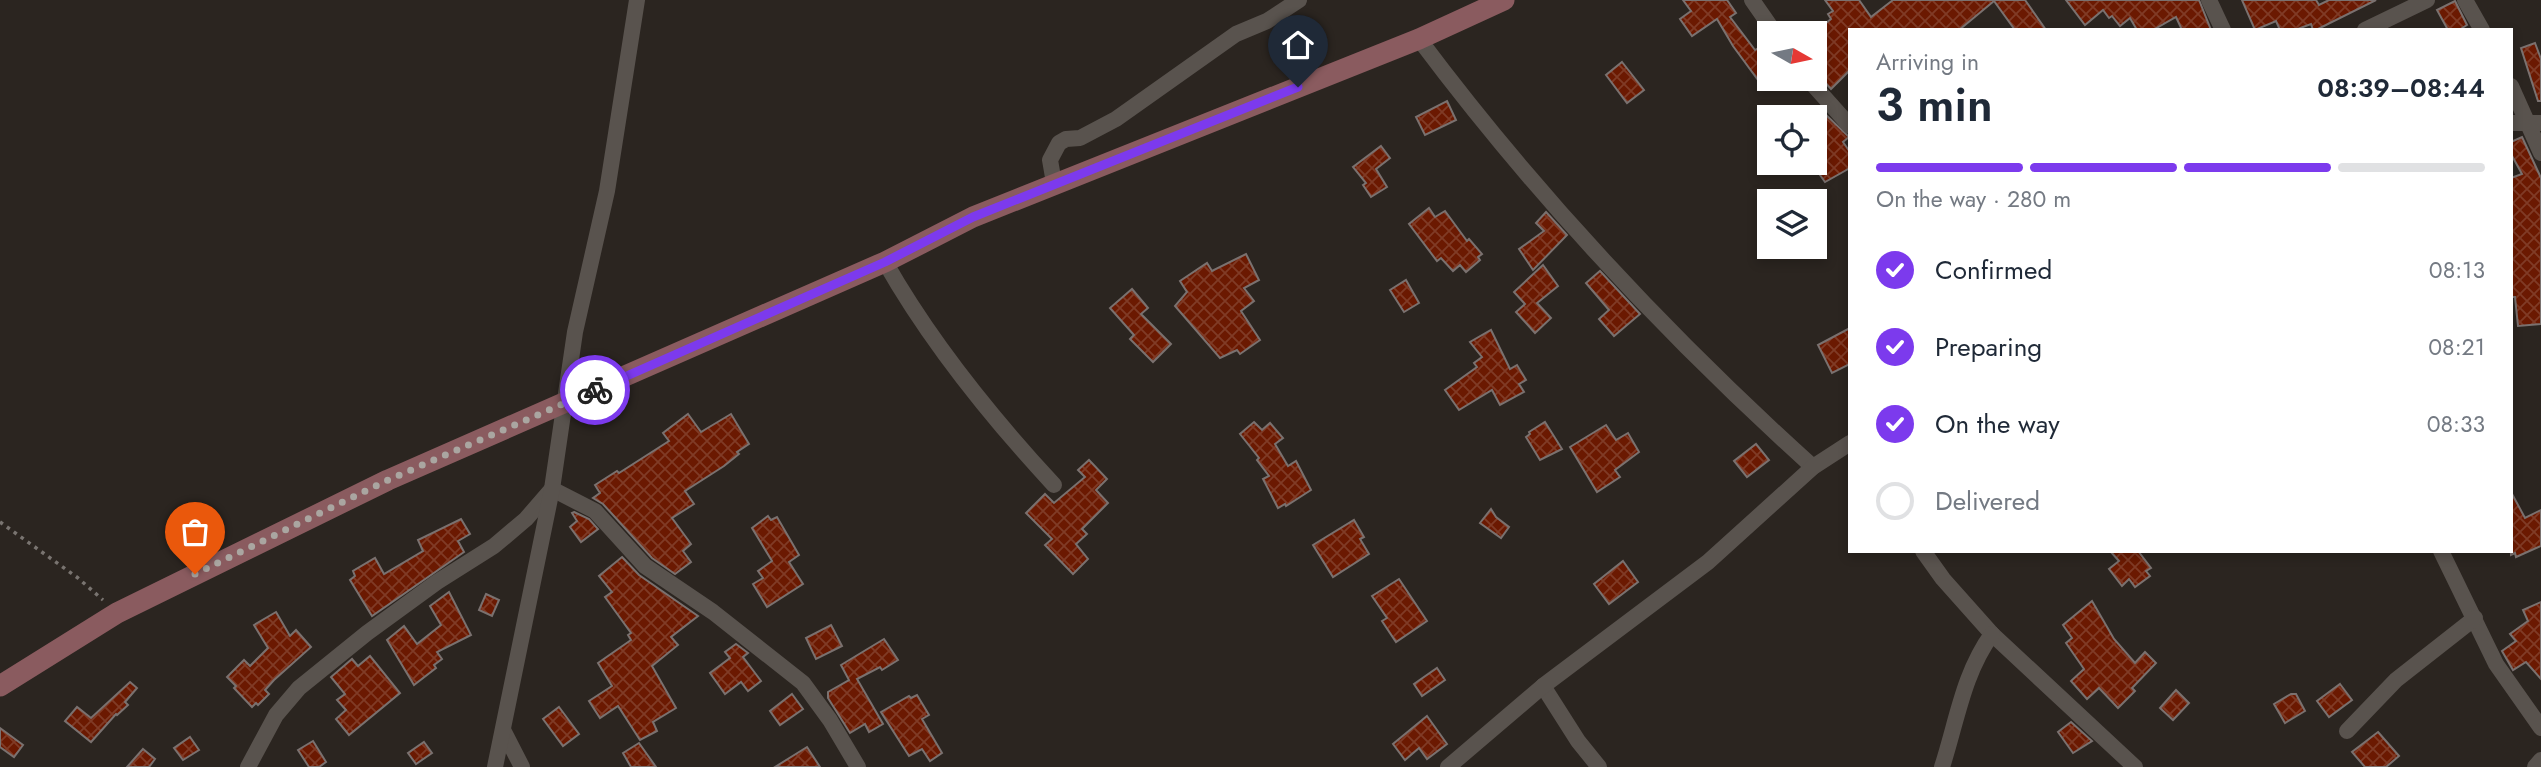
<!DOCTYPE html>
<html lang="en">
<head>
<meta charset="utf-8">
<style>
	:root { --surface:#fff; --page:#f2f2f3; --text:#1f2937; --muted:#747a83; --line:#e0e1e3; --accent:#7c3aed }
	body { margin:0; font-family:Jost,sans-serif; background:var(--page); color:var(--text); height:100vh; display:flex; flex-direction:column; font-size:26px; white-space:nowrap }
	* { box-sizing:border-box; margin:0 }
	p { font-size:23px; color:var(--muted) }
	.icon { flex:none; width:38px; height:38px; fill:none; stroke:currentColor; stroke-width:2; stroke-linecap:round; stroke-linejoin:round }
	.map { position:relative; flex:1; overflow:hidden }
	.drawer { position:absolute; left:1848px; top:28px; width:665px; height:525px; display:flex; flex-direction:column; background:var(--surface); border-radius:0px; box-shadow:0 4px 10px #0003 }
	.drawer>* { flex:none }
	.needle { width:46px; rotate:99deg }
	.fabs { position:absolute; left:1757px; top:21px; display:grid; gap:14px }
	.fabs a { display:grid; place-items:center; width:70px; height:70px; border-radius:0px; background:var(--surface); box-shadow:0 4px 10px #0003; font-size:35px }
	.pin { position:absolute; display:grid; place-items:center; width:60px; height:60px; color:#fff; margin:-72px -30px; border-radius:50% 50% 50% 0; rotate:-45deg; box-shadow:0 0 7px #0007 }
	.pin .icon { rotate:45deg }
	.courier { position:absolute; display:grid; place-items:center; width:70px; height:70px; margin:-35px; border:5px solid #7c3aed; border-radius:50%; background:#fff; color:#222; box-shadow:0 2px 9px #0007 }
	.head em { font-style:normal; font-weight:600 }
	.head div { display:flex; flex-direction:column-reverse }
	.head { display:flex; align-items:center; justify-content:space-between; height:119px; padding:0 28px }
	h1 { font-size:46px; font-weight:600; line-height:52px }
	.bar { display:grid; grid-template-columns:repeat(4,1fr); gap:10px 7px; align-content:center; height:84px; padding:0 28px }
	.bar i { height:9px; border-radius:5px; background:var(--line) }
	.bar .selected { background:var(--accent) }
	.bar p { grid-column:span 4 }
	ol { padding:0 28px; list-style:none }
	li { display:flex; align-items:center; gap:21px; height:77px }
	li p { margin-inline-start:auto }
	li .icon { padding:7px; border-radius:50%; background:var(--accent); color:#fff; stroke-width:4 }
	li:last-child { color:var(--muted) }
	li i { width:38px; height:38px; border:4px solid var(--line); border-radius:50% }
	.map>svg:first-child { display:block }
</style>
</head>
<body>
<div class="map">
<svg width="2541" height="767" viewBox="0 0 2541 767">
	<defs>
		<pattern id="building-cross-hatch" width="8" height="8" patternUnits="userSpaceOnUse" patternTransform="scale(1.75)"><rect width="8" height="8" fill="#6b1901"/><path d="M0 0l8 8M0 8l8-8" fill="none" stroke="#803b26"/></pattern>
	</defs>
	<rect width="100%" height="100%" fill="#2b2520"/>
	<g fill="url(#building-cross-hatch)" stroke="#7a716f" stroke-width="2">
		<path d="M1683,0H1727L1736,13L1730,17L1755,50L1769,42V70L1758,80L1733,46L1717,19L1692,36L1680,19L1691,11Z"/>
		<path d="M1825,0H1859L1871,17L1893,0H2025L2046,30H2015L1994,1L1959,30H1850V70L1831,89L1815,71V32L1831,19L1828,14L1833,11Z"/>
		<path d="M2066,0H2199L2211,30H2182L2176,17L2153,30H2137L2130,18L2120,26L2112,16L2109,18L2103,10L2085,25Z"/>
		<path d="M2242,0H2316L2319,5L2329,0H2376L2316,30H2313L2311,24L2295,30H2280L2276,21L2255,30Z"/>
		<path d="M2455,1L2467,25L2459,30H2448L2437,10Z"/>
		<path d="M2535,43L2541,59V101H2538L2521,48Z"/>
		<path d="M1622,62L1644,90L1627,103L1606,75Z"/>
		<path d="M1447,101L1456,120L1425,135L1416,117Z"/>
		<path d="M1824,113L1849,137L1843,142L1850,152V168L1825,182L1815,168V120Z"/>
		<path d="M2522,137L2541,178V324L2518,326L2515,297H2511V178L2522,174L2511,154V142Z"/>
		<path d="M1381,146L1390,158L1376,169L1387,187L1371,197L1363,185L1366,183L1353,167Z"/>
		<path d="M1429,208L1435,217L1445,211L1467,241L1469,239L1482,254L1478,257L1480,260L1466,272L1460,265L1453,271L1441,258L1437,261L1409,224Z"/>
		<path d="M1546,212L1567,235L1533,270L1519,249L1544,231L1536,223Z"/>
		<path d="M1246,254L1259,280L1244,288L1254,301L1241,311L1260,340L1240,354L1237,350L1220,358L1175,306L1187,292L1180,281L1207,263L1212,271Z"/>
		<path d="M1543,265L1558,286L1537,303L1551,318L1535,333L1516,312L1525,304L1514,292Z"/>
		<path d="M1600,271L1640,314L1614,336L1599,319L1609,310L1586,283Z"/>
		<path d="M1406,280L1419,303L1404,312L1390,290Z"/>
		<path d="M1132,289L1148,308L1141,314L1171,344L1153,362L1130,339L1134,335L1110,308Z"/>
		<path d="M1850,328V364L1832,373L1818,345Z"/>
		<path d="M1491,330L1510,369L1517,365L1526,380L1519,384L1524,392L1500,405L1492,390L1459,410L1445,390L1477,367L1474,363L1482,357L1470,342Z"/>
		<path d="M688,414L701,432L731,414L749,444L737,452L739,454L724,466L685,491L694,504L672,518L691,544L683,551L691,562L675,574L652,558L603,504L593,498L600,493L595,485L617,471L619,473L669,441L663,433Z"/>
		<path d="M1254,422L1262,430L1270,423L1283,438L1275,444L1288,466L1296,461L1311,490L1286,506L1285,504L1278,508L1263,479L1269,476L1257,460L1259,458L1240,434Z"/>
		<path d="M1545,422L1562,449L1540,460L1526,437L1530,434L1529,432Z"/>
		<path d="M1606,425L1616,440L1628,433L1639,452L1615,470L1620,477L1597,492L1570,447Z"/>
		<path d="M1756,444L1769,460L1747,477L1734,461Z"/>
		<path d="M1089,460L1107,479L1096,490L1108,503L1082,529L1087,534L1076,544L1088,559L1073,574L1045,545L1052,539L1026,513L1045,494L1054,503L1085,477L1078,470Z"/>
		<path d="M2511,492L2525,518L2541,510V546L2516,557L2515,553L2511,555Z"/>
		<path d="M1491,509L1496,517L1509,527L1501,538L1480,523Z"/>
		<path d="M574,512L589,519L598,529L581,542L570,527L577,521L572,513Z"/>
		<path d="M768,516L771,520L777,517L799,555L789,562L803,584L767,607L753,584L763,578L758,571L772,561L752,528Z"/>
		<path d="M461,519L470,534L458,541L464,552L372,616L350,580L355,576L353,571L375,558L384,574L423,551L418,540Z"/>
		<path d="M1354,520L1364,537L1360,539L1369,554L1333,577L1313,545Z"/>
		<path d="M2110,551H2138L2151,568L2146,571L2150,576L2135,587L2129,579L2122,586L2109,569L2119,561Z"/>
		<path d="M622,557L639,575L698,616L671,637L678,645L652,666L676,708L653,722L657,731L640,740L618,706L600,718L589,701L612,686L598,663L631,640L628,635L631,633L605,597L612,592L599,576Z"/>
		<path d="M1623,561L1638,582L1609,604L1594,584Z"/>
		<path d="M1399,579L1427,621L1396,642L1382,621L1387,618L1372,596Z"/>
		<path d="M449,592L471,635L437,652L442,659L434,665L436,668L414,685L387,640L404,626L417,644L441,625L430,606Z"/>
		<path d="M486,594L499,600L492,616L479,610Z"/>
		<path d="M2092,601L2114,639L2135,663L2145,652L2156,663L2132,688L2135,691L2118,708L2099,688L2087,699L2071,681L2084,669L2066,643L2072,638L2063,625Z"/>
		<path d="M2541,602V679L2526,662L2513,670L2502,651L2516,641L2510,634L2528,621L2523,610Z"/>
		<path d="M276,612L290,636L296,630L311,647L274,680L265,690L269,694L258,705L256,703L252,707L234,688L236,686L227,677L244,660L250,666L268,648L254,625Z"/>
		<path d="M831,625L842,646L816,659L806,638Z"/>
		<path d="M884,639L898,660L882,670L880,667L857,679L883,724L869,732L865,724L850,733L828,698V692L849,680L841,665Z"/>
		<path d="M736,644L748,653L743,657L761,681L748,691L741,682L725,694L710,673L730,658L725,652Z"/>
		<path d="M370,656L400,693L349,735L336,719L346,710L337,700L345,694L331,677L352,659L358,666Z"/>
		<path d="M1437,668L1445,680L1422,696L1414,684Z"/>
		<path d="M130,682L137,688L125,702L128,705L117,715L116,714L91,742L65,721L77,707L91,718Z"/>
		<path d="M2340,684L2352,700L2329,717L2317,701Z"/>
		<path d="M2176,690L2189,703L2173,720L2160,708Z"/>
		<path d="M792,694L803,709L780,725L770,711Z"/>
		<path d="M2291,694H2296L2305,711L2285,723L2274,704Z"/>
		<path d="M917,695L929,715L922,719L942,753L930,761L922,749L909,756L881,712L909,696L911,698Z"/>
		<path d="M559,707L579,734L563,746L543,719Z"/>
		<path d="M1427,716L1447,744L1427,759L1419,748L1405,760L1393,744Z"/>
		<path d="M2071,722L2092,741L2073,753L2058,732Z"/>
		<path d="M0,728L23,745L14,757L0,747Z"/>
		<path d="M2378,732L2399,756L2386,767H2365L2352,752Z"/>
		<path d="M190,737L199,750L183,760L174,748Z"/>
		<path d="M313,741L326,762L319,767H309L298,750Z"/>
		<path d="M424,742L432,753L416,764L408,753Z"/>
		<path d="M639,743L656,767H631L623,753Z"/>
		<path d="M807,747L820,767H775Z"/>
		<path d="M143,749L155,759L149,767H127Z"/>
	</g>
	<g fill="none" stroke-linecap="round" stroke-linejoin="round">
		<path stroke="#797470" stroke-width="3.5" stroke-dasharray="3.5 5" stroke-linecap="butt" d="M0,522L78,578L103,600"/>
		<g stroke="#59534e" stroke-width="16">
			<path d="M1752,0L1775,33"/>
			<path d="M2209,0L2223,30"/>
			<path d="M2465,0L2482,30"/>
			<path d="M2365,30L2427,0"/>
			<path d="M1419,39C1535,194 1669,337 1813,467"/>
			<path d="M1808,79L1850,126"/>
			<path d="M2511,86L2541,153"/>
			<path d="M2511,123H2541"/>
			<path d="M1054,183L1050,160L1059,143L1066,139L1080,138L1116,119L1236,34L1267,21L1299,0"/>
			<path d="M885,262C931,343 991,417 1054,485"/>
			<path d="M1923,551L1943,579L1992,634L2135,767"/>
			<path d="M2441,551L2496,664L2541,728"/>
			<path d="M1543,686L1578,741L1599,767"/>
			<path d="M503,730L522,767"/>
			<path d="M2347,731L2396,680L2475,618"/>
			<path d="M248,767L276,715L299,688L367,633L437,582L494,546L526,519L552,489L595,511L645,566L713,612L803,683L830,720L858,767"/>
			<path d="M495,767L552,489L575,332L607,191L637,0"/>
			<path d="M1448,767L1543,686L1708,562L1813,467L1850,443"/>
			<path d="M1942,767C1957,721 1963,674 1992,634"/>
			<path d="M2535,767L2541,760"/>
		</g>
		<path stroke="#8a5b5f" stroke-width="21" d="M0,686L117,613L388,480L885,262L973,217L1419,39L1504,0"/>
	</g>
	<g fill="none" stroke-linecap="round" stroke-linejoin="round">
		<path stroke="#aaa6a1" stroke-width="7" stroke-dasharray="0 12.6" d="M195,574L388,480L595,390"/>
		<path stroke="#7c3aed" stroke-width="9" d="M595,390L885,262L973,217L1298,87"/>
	</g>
</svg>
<div class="fabs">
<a><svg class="needle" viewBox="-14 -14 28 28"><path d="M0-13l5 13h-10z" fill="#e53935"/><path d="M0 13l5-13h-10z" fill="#747a83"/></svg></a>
<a><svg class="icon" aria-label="locate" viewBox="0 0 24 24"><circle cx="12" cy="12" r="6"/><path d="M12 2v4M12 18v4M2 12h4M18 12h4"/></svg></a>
<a><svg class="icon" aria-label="layers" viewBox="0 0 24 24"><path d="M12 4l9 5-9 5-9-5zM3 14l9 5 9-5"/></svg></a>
</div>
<div class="pin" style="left:195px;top:574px;background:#ea580c"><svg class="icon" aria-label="bag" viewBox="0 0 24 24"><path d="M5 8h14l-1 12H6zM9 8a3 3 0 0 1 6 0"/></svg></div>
<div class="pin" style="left:1298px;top:87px;background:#1f2937"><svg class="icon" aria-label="home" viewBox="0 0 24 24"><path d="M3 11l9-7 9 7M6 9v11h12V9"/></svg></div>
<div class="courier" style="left:595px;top:390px"><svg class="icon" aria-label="bike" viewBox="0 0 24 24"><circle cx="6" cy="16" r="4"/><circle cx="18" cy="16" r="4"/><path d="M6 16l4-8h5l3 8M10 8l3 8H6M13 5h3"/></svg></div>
<section class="drawer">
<div class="head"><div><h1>3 min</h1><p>Arriving in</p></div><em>08:39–08:44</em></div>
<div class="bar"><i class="selected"></i><i class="selected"></i><i class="selected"></i><i></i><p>On the way · 280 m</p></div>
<ol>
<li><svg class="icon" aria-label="check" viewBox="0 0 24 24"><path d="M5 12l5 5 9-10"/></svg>Confirmed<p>08:13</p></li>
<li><svg class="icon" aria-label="check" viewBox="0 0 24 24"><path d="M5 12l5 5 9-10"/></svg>Preparing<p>08:21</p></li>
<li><svg class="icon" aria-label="check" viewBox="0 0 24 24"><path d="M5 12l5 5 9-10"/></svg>On the way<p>08:33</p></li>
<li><i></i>Delivered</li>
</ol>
</section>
</div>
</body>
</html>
